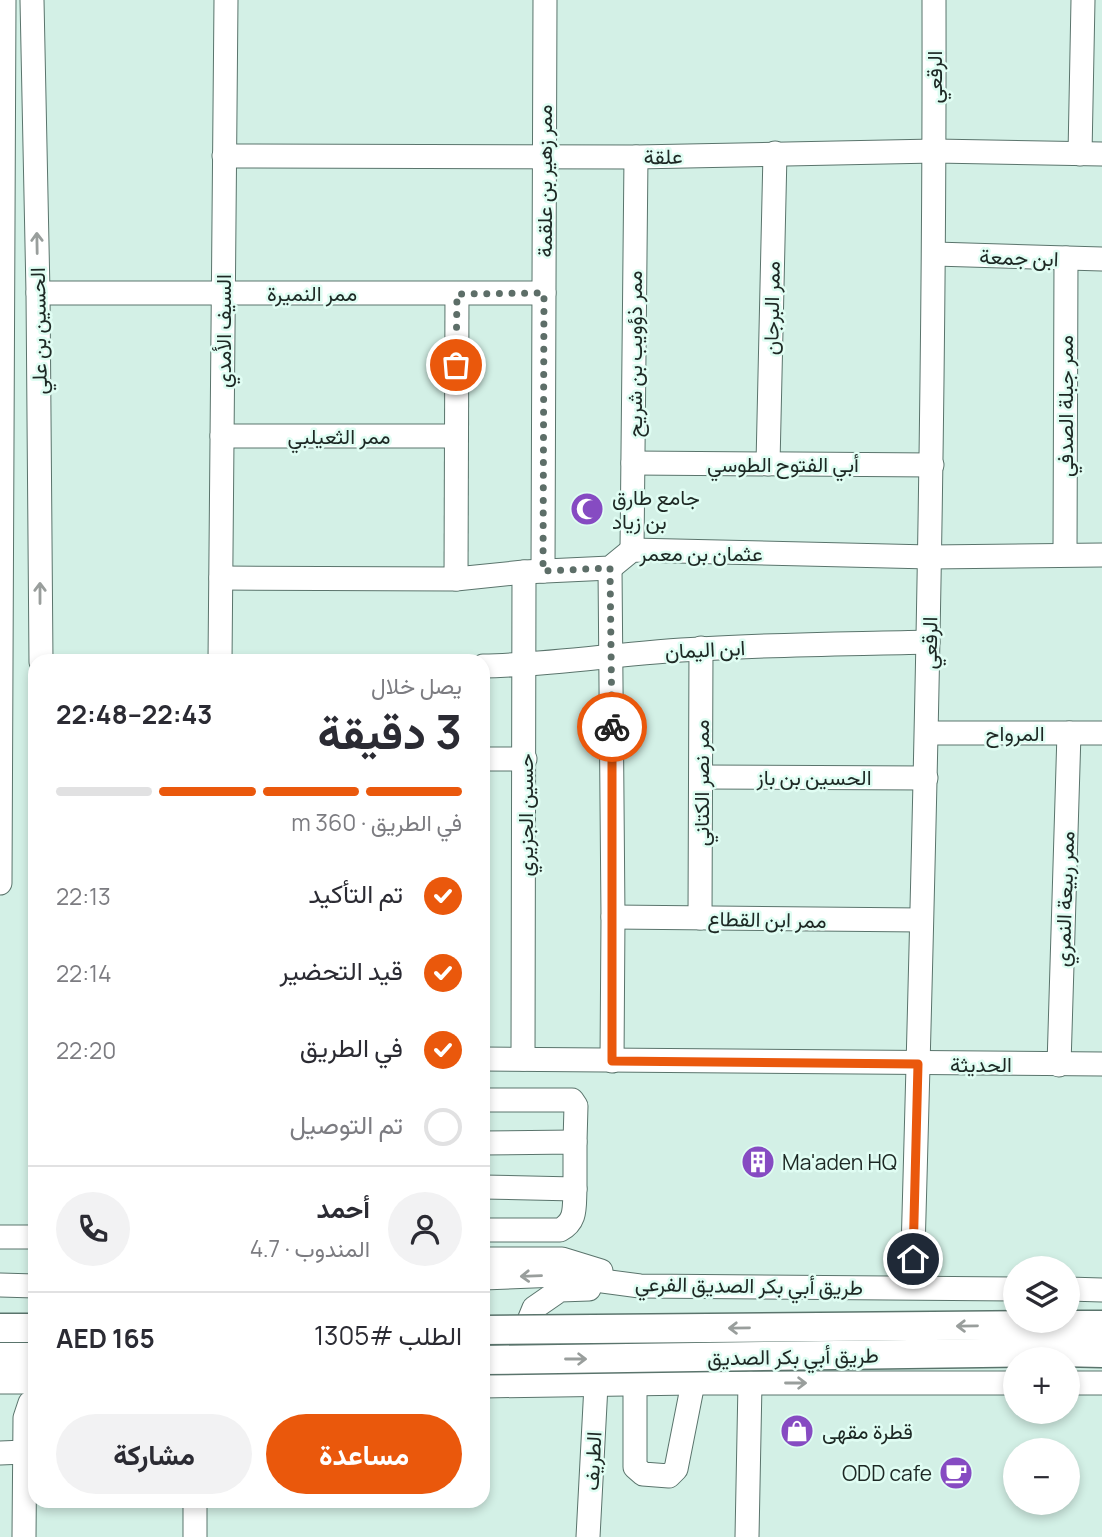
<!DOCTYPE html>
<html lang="ar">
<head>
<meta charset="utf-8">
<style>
	:root { --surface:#fff; --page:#f2f2f3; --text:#2b2b33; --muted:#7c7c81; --line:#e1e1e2; --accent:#ea580c }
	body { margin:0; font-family:Manrope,Vazirmatn,sans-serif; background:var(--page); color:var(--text); direction:rtl; height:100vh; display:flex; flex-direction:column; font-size:26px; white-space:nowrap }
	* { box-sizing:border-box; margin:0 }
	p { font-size:23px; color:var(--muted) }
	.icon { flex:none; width:38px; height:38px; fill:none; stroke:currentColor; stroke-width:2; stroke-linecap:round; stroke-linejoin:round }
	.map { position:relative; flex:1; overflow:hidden; direction:ltr }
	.side { position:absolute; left:28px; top:654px; width:462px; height:854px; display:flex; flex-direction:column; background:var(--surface); border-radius:21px; box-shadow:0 4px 10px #0003; direction:rtl }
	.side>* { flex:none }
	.controls { position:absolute; left:1003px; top:1256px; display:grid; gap:14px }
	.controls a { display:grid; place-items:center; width:77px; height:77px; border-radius:50%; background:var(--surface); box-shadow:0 4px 10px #0003; font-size:35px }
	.pin { position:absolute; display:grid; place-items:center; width:60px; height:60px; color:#fff; margin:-30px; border:4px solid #fff; border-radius:50%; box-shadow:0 2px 7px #0007 }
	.courier { position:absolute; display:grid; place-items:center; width:70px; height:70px; margin:-35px; border:5px solid #ea580c; border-radius:50%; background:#fff; color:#222; box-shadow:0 2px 9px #0007 }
	.headline em { font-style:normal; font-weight:700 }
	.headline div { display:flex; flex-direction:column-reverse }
	.headline { display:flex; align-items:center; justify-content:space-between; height:119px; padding:0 28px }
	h1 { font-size:46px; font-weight:700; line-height:52px }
	.bar { display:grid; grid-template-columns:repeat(4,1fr); gap:10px 7px; align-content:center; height:84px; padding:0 28px }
	.bar i { height:9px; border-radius:5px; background:var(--line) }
	.bar .active { background:var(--accent) }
	.bar p { grid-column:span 4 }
	.line { display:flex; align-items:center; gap:18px; padding:0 28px; border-top:2px solid var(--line) }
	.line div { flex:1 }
	.round { display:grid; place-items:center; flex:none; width:74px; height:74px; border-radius:37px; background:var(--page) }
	ol { padding:0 28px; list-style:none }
	li { display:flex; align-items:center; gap:21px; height:77px }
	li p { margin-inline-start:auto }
	li .icon { padding:7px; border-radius:50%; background:var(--accent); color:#fff; stroke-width:4 }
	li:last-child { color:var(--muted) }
	li i { width:38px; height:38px; border:4px solid var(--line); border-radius:50% }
	.cta { display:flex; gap:14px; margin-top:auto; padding:14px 28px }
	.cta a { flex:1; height:80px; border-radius:42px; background:var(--accent); color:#fff; font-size:28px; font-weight:700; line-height:80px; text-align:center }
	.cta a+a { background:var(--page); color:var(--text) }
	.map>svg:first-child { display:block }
</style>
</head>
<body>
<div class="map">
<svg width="1102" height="1537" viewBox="0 0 1102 1537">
	<rect width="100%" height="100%" fill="#d3f0e6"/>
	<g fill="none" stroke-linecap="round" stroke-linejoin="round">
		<defs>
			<g id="minor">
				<path d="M32,0L38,293L41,662"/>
				<path d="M1080,154L1083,0"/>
				<path d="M224,156L636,157L935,151L1102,154"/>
				<path d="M935,254L1102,259"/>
				<path d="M38,293H544"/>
				<path d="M222,436H456"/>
				<path d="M633,463L932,465"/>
				<path d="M768,464L775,153"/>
				<path d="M632,550L636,157"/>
				<path d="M1065,554L1066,258"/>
				<path d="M610,568L613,917L612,1061"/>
				<path d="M543,571L545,0"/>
				<path d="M221,578L456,579L524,572L610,568L632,550L930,557L1102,555"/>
				<path d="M456,579L457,294"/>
				<path d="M220,662L226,0"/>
				<path d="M483,666C556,665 627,652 700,649C776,644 852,644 928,642"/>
				<path d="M927,733H1102"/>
				<path d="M483,759H525"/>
				<path d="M702,777L926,778"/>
				<path d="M0,883L4,0"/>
				<path d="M613,917L921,920"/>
				<path d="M700,918L701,648"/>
				<path d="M483,1059L1102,1064"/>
				<path d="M523,1059L524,572"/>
				<path d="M1059,1065L1069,733"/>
				<path d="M483,1100H572L576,1106L575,1142"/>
				<path d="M483,1143L575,1142V1189L483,1187"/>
				<path d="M483,1230H560C577,1221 574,1207 575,1189"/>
				<path d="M0,1237H35"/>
				<path d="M483,1259H562L601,1271"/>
				<path d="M483,1278L558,1275L640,1286L1015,1289"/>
				<path d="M0,1285L35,1286"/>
				<path d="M912,1287C924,858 935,429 934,0"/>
				<path d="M1068,1289L1102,1290"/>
				<path d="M535,1372L523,1358V1335L534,1308L560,1290L589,1289"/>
				<path d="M0,1382H35"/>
				<path d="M1068,1383H1102"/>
				<path d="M583,1384L596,1385L588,1537"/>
				<path d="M635,1384V1467L643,1474L669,1476L676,1469L693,1383"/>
				<path d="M483,1386L693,1383H1015"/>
				<path d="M0,1453L25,1452"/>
				<path d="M195,1502V1537"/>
				<path d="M24,1537L25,1418L30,1403L35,1401"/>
				<path d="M747,1537L750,1383"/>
			</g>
			<g id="major">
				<path d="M1059,1325H1102"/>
				<path d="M0,1328H35"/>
				<path d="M1058,1352L1102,1353"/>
				<path d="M0,1357H35"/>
			</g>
		</defs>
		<use href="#minor" stroke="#5a746c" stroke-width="25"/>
		<use href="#major" stroke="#5a746c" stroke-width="31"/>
		<use href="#minor" stroke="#fff" stroke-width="23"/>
		<use href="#major" stroke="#fff" stroke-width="28"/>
		<defs>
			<g id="major-bridge">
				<path d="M483,1330L1059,1325"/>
				<path d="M483,1360L1058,1352"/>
			</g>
		</defs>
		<use href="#major-bridge" stroke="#5a746c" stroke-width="31" stroke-linecap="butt"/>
		<use href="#major-bridge" stroke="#fff" stroke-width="28"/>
	</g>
	<defs><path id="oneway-shaft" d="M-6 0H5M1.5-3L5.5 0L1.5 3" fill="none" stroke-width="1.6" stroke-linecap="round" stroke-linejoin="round" transform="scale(1.75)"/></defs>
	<g stroke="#999e9c">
		<use href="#oneway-shaft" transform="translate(37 243) rotate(-91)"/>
		<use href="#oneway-shaft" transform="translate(40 593) rotate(-90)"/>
		<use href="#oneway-shaft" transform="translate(531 1276) rotate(178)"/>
		<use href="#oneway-shaft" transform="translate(967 1326) rotate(179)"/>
		<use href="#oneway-shaft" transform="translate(739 1328) rotate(179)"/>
		<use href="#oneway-shaft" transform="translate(576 1359)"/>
		<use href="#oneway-shaft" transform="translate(796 1383)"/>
	</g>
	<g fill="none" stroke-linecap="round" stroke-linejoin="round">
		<path stroke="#5d6e68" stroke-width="7" stroke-dasharray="0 12.6" d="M456,365L457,294L544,293L543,571L610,568L612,727"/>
		<path stroke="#ea580c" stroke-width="9" d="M612,727V1061L918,1064L913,1259"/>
	</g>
	<defs>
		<symbol id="mosque-disc" viewBox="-11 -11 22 22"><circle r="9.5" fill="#864bc2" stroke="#e0fdf3"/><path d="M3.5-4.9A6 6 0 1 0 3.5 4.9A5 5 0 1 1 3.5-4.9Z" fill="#fff"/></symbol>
		<symbol id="building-disc" viewBox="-11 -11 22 22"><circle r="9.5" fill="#864bc2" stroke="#e0fdf3"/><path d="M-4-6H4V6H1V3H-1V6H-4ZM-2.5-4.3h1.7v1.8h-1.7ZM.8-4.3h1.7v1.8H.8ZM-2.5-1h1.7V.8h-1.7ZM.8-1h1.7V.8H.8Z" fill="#fff"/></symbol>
		<symbol id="shop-disc" viewBox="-11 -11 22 22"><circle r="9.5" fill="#864bc2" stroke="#e0fdf3"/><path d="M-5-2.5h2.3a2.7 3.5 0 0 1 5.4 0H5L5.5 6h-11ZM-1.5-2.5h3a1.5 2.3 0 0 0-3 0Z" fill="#fff"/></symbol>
		<symbol id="cafe-disc" viewBox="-11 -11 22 22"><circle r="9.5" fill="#864bc2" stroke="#e0fdf3"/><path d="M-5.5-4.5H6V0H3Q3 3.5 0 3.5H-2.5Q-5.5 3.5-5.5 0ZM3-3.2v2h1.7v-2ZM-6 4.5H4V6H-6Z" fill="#fff"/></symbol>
	</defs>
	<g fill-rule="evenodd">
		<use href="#mosque-disc" x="568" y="490" width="38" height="38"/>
		<use href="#building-disc" x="739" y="1143" width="38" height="38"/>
		<use href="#shop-disc" x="778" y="1412" width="38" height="38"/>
		<use href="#cafe-disc" x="937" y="1454" width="38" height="38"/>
	</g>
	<g text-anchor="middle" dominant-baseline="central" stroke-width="5" stroke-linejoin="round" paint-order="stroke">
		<g font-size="21" fill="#1d2824" stroke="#e0fdf3">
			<text transform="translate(934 77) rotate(-90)">الرقعي</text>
			<text transform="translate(663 156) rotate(-1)">علقة</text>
			<text transform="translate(544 181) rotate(-90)">ممر زهير بن علقمة</text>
			<text transform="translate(1019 257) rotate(2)">ابن جمعة</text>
			<text x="312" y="293">ممر النميرة</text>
			<text transform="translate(771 308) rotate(-89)">ممر البرجان</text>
			<text transform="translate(38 331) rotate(-91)">الحسين بن علي</text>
			<text transform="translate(223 331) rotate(-90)">السيف الأمدي</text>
			<text transform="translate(634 354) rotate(-90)">ممر ذؤويب بن شريح</text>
			<text transform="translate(1065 406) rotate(-90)">ممر جبلة الصدفي</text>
			<text x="339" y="436">ممر الثعيلبي</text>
			<text x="783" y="464">أبي الفتوح الطوسي</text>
			<text x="701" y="553">عثمان بن معمر</text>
			<text transform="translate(929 643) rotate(-89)">الرقعي</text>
			<text transform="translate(705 649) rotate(-3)">ابن اليمان</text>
			<text x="1015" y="733">المرواح</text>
			<text x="814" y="777">الحسين بن باز</text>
			<text transform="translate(701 783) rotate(-90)">ممر نصر الكتاني</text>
			<text transform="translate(525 815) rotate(-90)">حسين الجزيري</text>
			<text transform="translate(1064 899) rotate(-88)">ممر ربيعة النمري</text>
			<text transform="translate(767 919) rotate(1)">ممر ابن القطاع</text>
			<text x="981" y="1064">الحديثة</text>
			<text transform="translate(749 1285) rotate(1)">طريق أبي بكر الصديق الفرعي</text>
			<text transform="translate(793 1356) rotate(-1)">طريق أبي بكر الصديق</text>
			<text transform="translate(592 1461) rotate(-87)">الطريف</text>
		</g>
		<g font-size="21" fill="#1d2824" stroke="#e0fdf3" text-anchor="start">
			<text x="612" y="497">جامع طارق<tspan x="612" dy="24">بن زياد</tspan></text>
			<text x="782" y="1162">Ma'aden HQ</text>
			<text x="822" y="1431">قطرة مقهى</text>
			<text x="932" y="1473" text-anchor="end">ODD cafe</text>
		</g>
	</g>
</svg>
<div class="controls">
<a><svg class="icon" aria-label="layers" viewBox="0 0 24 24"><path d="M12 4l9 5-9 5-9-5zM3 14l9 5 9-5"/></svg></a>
<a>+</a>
<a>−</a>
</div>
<div class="pin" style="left:456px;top:365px;background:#ea580c"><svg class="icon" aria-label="bag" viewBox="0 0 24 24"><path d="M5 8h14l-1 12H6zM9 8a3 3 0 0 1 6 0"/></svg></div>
<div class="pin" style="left:913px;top:1259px;background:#1f2937"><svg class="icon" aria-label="home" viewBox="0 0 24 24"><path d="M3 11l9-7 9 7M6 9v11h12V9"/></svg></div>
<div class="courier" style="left:612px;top:727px"><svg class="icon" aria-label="bike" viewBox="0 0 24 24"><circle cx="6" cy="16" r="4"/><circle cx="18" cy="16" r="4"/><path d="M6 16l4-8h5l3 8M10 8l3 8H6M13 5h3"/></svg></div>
<section class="side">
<div class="headline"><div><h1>3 دقيقة</h1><p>يصل خلال</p></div><em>22:43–22:48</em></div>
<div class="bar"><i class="active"></i><i class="active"></i><i class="active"></i><i></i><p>في الطريق · 360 m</p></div>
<ol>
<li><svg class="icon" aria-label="check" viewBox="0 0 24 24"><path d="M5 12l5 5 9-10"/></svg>تم التأكيد<p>22:13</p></li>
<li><svg class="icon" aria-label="check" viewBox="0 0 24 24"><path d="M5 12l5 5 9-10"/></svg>قيد التحضير<p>22:14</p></li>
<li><svg class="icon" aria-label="check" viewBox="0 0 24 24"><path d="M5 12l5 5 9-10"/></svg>في الطريق<p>22:20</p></li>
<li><i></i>تم التوصيل</li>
</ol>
<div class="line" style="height:126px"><a class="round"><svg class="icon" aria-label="person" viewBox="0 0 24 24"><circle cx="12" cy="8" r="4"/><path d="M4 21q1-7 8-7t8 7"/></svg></a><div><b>أحمد</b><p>المندوب · 4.7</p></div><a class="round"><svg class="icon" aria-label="phone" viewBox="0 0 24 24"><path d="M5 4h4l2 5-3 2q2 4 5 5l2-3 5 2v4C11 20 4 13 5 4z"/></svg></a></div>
<div class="line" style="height:91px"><div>الطلب #1305</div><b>AED 165</b></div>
<div class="cta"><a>مساعدة</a><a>مشاركة</a></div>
</section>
</div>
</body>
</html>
